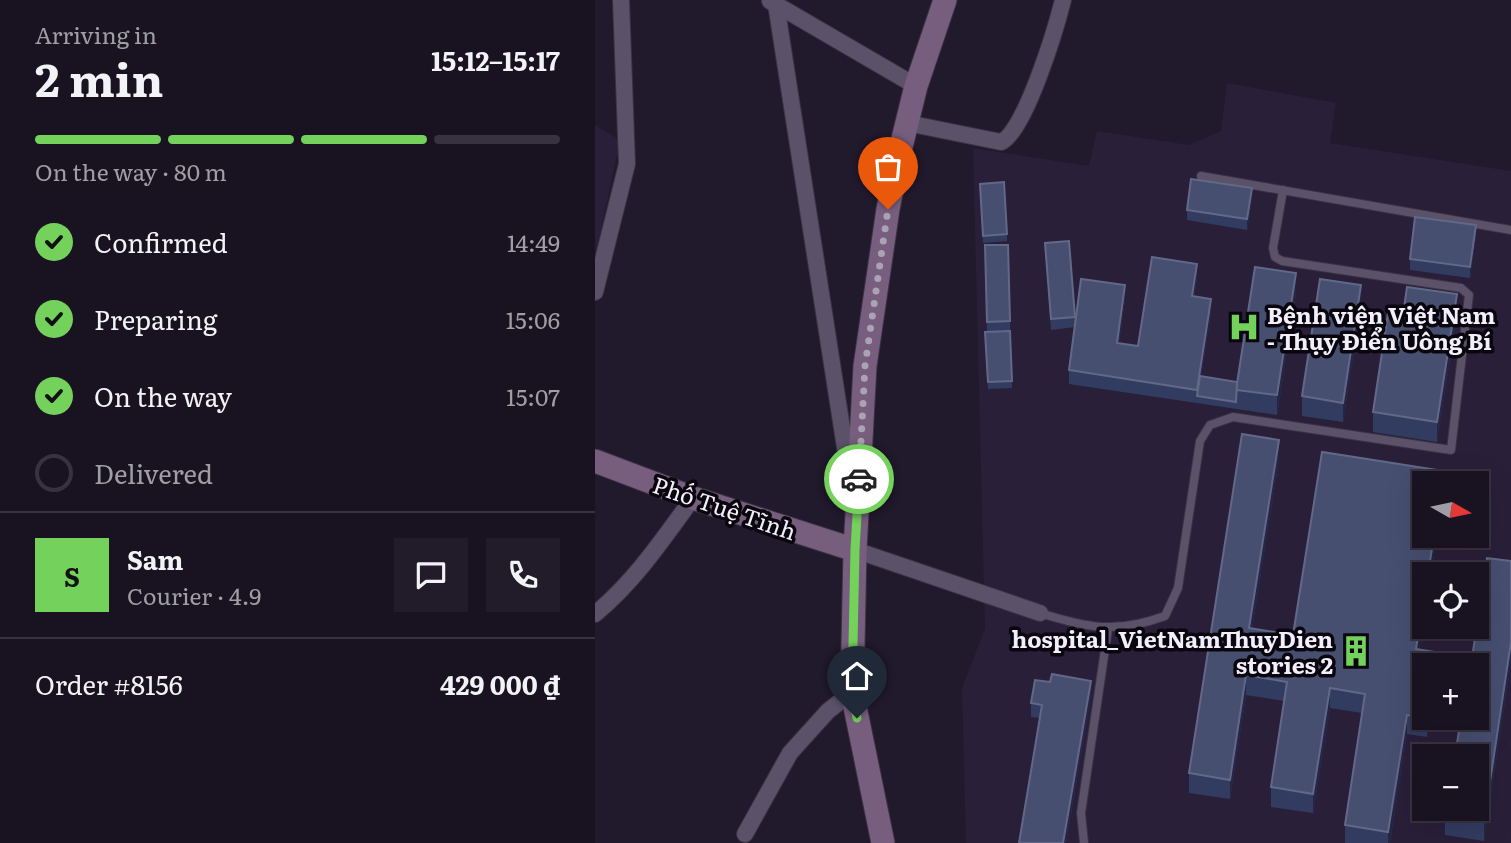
<!DOCTYPE html>
<html lang="en">
<head>
<meta charset="utf-8">
<style>
	:root { --surface:#191321; --page:#221c2a; --text:#f1f3f6; --muted:#9f9ea5; --line:#37323f; --accent:#74d25c }
	body { margin:0; font-family:Literata,serif; background:var(--page); color:var(--text); height:100vh; display:flex; flex-direction:column; font-size:26px; white-space:nowrap }
	* { box-sizing:border-box; margin:0 }
	p { font-size:23px; color:var(--muted) }
	.icon { flex:none; width:38px; height:38px; fill:none; stroke:currentColor; stroke-width:2; stroke-linecap:round; stroke-linejoin:round }
	.map { position:relative; flex:1; overflow:hidden }
	.sheet { display:flex; flex-direction:column; background:var(--surface); width:595px }
	.sheet>* { flex:none }
	.needle { width:46px; rotate:99deg }
	.controls { position:absolute; left:817px; top:471px; display:grid; gap:14px }
	.controls a { display:grid; place-items:center; width:77px; height:77px; border-radius:0px; background:var(--surface); box-shadow:0 7px 28px #0002,0 0 0 2px var(--line); font-size:35px }
	.pin { position:absolute; display:grid; place-items:center; width:60px; height:60px; color:#fff; margin:-72px -30px; border-radius:50% 50% 50% 0; rotate:-45deg; box-shadow:0 0 7px #0007 }
	.pin .icon { rotate:45deg }
	.courier { position:absolute; display:grid; place-items:center; width:70px; height:70px; margin:-35px; border:5px solid #74d25c; border-radius:50%; background:#fff; color:#222; box-shadow:0 2px 9px #0007 }
	.headline em { font-style:normal; font-weight:700 }
	.headline div { display:flex; flex-direction:column-reverse }
	.headline { display:flex; align-items:center; justify-content:space-between; height:119px; padding:0 35px }
	h1 { font-size:46px; font-weight:700; line-height:52px }
	.bar { display:grid; grid-template-columns:repeat(4,1fr); gap:10px 7px; align-content:center; height:84px; padding:0 35px }
	.bar i { height:9px; border-radius:5px; background:var(--line) }
	.bar .selected { background:var(--accent) }
	.bar p { grid-column:span 4 }
	.line { display:flex; align-items:center; gap:18px; padding:0 35px; border-top:2px solid var(--line) }
	.line div { flex:1 }
	.round { display:grid; place-items:center; flex:none; width:74px; height:74px; border-radius:0px; background:var(--page) }
	ol { padding:0 35px; list-style:none }
	li { display:flex; align-items:center; gap:21px; height:77px }
	li p { margin-inline-start:auto }
	li .icon { padding:7px; border-radius:50%; background:var(--accent); color:#111; stroke-width:4 }
	li:last-child { color:var(--muted) }
	li i { width:38px; height:38px; border:4px solid var(--line); border-radius:50% }
	main { display:flex; flex:1; min-height:0 }
	.map>svg:first-child { display:block }
</style>
</head>
<body>
<main>
<section class="sheet">
<div class="headline"><div><h1>2 min</h1><p>Arriving in</p></div><em>15:12–15:17</em></div>
<div class="bar"><i class="selected"></i><i class="selected"></i><i class="selected"></i><i></i><p>On the way · 80 m</p></div>
<ol>
<li><svg class="icon" aria-label="check" viewBox="0 0 24 24"><path d="M5 12l5 5 9-10"/></svg>Confirmed<p>14:49</p></li>
<li><svg class="icon" aria-label="check" viewBox="0 0 24 24"><path d="M5 12l5 5 9-10"/></svg>Preparing<p>15:06</p></li>
<li><svg class="icon" aria-label="check" viewBox="0 0 24 24"><path d="M5 12l5 5 9-10"/></svg>On the way<p>15:07</p></li>
<li><i></i>Delivered</li>
</ol>
<div class="line" style="height:126px"><b class="round" style="background:var(--accent);color:#111">S</b><div><b>Sam</b><p>Courier · 4.9</p></div><a class="round"><svg class="icon" aria-label="chat" viewBox="0 0 24 24"><path d="M4 5h16v11H9l-5 4z"/></svg></a><a class="round"><svg class="icon" aria-label="phone" viewBox="0 0 24 24"><path d="M5 4h4l2 5-3 2q2 4 5 5l2-3 5 2v4C11 20 4 13 5 4z"/></svg></a></div>
<div class="line" style="height:91px"><div>Order #8156</div><b>429 000 ₫</b></div>
</section>
<div class="map">
<svg width="916" height="843" viewBox="0 0 916 843">
	<rect width="100%" height="100%" fill="#21192c"/>
	<g fill="#2a1f39" fill-rule="evenodd">
		<path d="M632,83L741,103L735,143L916,171V843H371L367,688L390,629L378,148L494,166L502,131L594,145L626,131ZM830,483H882V536H830ZM830,574H882V626H830ZM830,665H882V718H830ZM830,756H882V808H830Z"/>
		<path d="M0,125L25,140L0,259Z"/>
	</g>
	<g fill="none" stroke-linecap="round" stroke-linejoin="round">
		<defs>
			<g id="service">
				<path d="M606,176L916,230"/>
				<path d="M445,613C493,628 521,634 570,616L583,588L605,441L615,425L638,417L856,450L874,295L866,288L687,261L680,257L678,248L688,190"/>
				<path d="M489,843L486,813L513,629"/>
			</g>
			<g id="minor">
				<path d="M175,1L321,86"/>
				<path d="M181,4L256,486"/>
				<path d="M312,123L406,142C430,132 461,28 468,0"/>
				<path d="M0,292L32,164L26,0"/>
				<path d="M260,550L445,613"/>
				<path d="M0,614C40,581 68,539 98,498"/>
				<path d="M150,834L195,753L233,711L257,692"/>
			</g>
			<g id="secondary">
				<path d="M0,461L98,498L260,550"/>
				<path d="M288,843L257,692L260,550L270,366L293,209L304,155L321,86L350,0"/>
			</g>
		</defs>
		<use href="#service" stroke="#393342" stroke-width="10"/>
		<use href="#minor" stroke="#393342" stroke-width="18"/>
		<use href="#secondary" stroke="#393342" stroke-width="25"/>
		<use href="#service" stroke="#5b5269" stroke-width="8"/>
		<use href="#minor" stroke="#5b5269" stroke-width="16"/>
		<use href="#secondary" stroke="#785e7e" stroke-width="23"/>
	</g>
	<g fill="#323c61">
		<path d="M385,191L412,234V241L388,243Z"/>
		<path d="M657,199L652,230L592,220V210Z"/>
		<path d="M881,236L875,278L815,270V259Z"/>
		<path d="M450,243L480,317V324L530,299L524,343L543,346L602,278L599,297L616,313L606,377L642,382L701,293L682,415L474,384V370L480,327L456,330Z"/>
		<path d="M390,245L415,321L417,388L393,389L390,340L392,332Z"/>
		<path d="M766,305L748,422L707,416V396Z"/>
		<path d="M862,314L842,442L778,432V412L808,315Z"/>
		<path d="M684,460L657,629L698,635L849,483L830,536H842L824,650L877,658L916,561V662L889,841L850,835V815L882,665H830L835,718L832,737L812,734L795,843H750V825L767,713L735,708L718,813L676,807V787L689,701L651,695L635,799L594,793V773Z"/>
		<path d="M496,695L471,843H424L445,718L436,717V703Z"/>
	</g>
	<g fill="#232645">
		<path d="M657,188V199L652,230V219Z"/>
		<path d="M881,225V236L875,278V267Z"/>
		<path d="M602,264V278L597,310V296Z"/>
		<path d="M701,273V293L682,415V395Z"/>
		<path d="M530,285V299L522,357V343Z"/>
		<path d="M766,285V305L748,422V403Z"/>
		<path d="M862,294V314L842,442V422Z"/>
		<path d="M616,299V313L603,396H602V390Z"/>
		<path d="M684,440V460L654,648V628Z"/>
		<path d="M839,536H842L836,574H833Z"/>
		<path d="M830,594V613L821,669V649Z"/>
		<path d="M916,642V662L889,841V822Z"/>
		<path d="M651,675V695L635,799V780Z"/>
		<path d="M496,681V695L471,843H468Z"/>
		<path d="M735,688V708L718,813V794Z"/>
		<path d="M812,715V734L795,843H793V832Z"/>
		<path d="M832,718H835L832,737Z"/>
	</g>
	<g fill="#474f71" stroke="#626887" stroke-width="2">
		<path d="M596,179L657,188L652,219L592,210Z"/>
		<path d="M409,182L412,234L388,236L385,184Z"/>
		<path d="M820,217L881,225L875,267L815,259Z"/>
		<path d="M474,241L480,317L456,319L450,243Z"/>
		<path d="M390,245H413L415,321L392,322Z"/>
		<path d="M557,257L602,264L597,296L616,299L602,390L474,370L486,279L530,285L522,343L543,346Z"/>
		<path d="M660,267L701,273L682,395L641,390Z"/>
		<path d="M725,279L766,285L748,403L707,396Z"/>
		<path d="M812,287L862,294L842,422L778,412L793,313L808,315Z"/>
		<path d="M415,331L417,381L393,382L390,332Z"/>
		<path d="M605,376L642,382L641,402L602,396Z"/>
		<path d="M647,434L684,440L654,628L698,635L727,452L849,471L847,483H830V536H839L833,574H830V594L821,649L877,658L892,558L916,561V642L889,822L850,815L851,808H882V756H860L866,718H882V665H853L841,663L840,665H830V717L812,715L793,832L750,825L770,694L735,688L718,794L676,787L692,682L651,675L635,780L594,773Z"/>
		<path d="M457,674L496,681L468,843H424L447,705L436,703L440,680L455,682Z"/>
	</g>
	<g fill="none" stroke-linecap="round" stroke-linejoin="round">
		<path stroke="#aaa3b3" stroke-width="7" stroke-dasharray="0 12.6" d="M264,479L270,366L293,209"/>
		<path stroke="#74d25c" stroke-width="9" d="M262,718L257,692L260,550L264,479"/>
	</g>
	<defs>
		<symbol id="hospital-bare" viewBox="-9 -9 18 18"><path d="M-5-5h3v3.5h4V-5h3V5h-3V1.5h-4V5h-3Z" fill="#74d25c" stroke="#09060e" stroke-width="2.5" paint-order="stroke"/></symbol>
		<symbol id="building-bare" viewBox="-9 -9 18 18"><path d="M-4-6H4V6H1V3H-1V6H-4ZM-2.5-4.3h1.7v1.8h-1.7ZM.8-4.3h1.7v1.8H.8ZM-2.5-1h1.7V.8h-1.7ZM.8-1h1.7V.8H.8Z" fill="#74d25c" stroke="#09060e" stroke-width="2.5" paint-order="stroke"/></symbol>
	</defs>
	<g fill-rule="evenodd">
		<use href="#hospital-bare" x="627" y="305" width="44" height="44"/>
		<use href="#building-bare" x="739" y="629" width="44" height="44"/>
	</g>
	<g text-anchor="middle" dominant-baseline="central" stroke-width="7" stroke-linejoin="round" paint-order="stroke">
		<g font-size="23" font-weight="bold" fill="#f3eefc" stroke="#09060e" text-anchor="start">
			<text x="672" y="314">Bệnh viện Việt Nam<tspan x="672" dy="26">- Thụy Điển Uông Bí</tspan></text>
			<text x="738" y="638" text-anchor="end">hospital_VietNamThuyDien<tspan x="738" dy="26">stories 2</tspan></text>
		</g>
		<g font-size="23" fill="#f3eefc" stroke="#09060e">
			<text transform="translate(130 507) rotate(19)">Phố Tuệ Tĩnh</text>
		</g>
	</g>
</svg>
<div class="controls">
<a><svg class="needle" viewBox="-14 -14 28 28"><path d="M0-13l5 13h-10z" fill="#e53935"/><path d="M0 13l5-13h-10z" fill="#9f9ea5"/></svg></a>
<a><svg class="icon" aria-label="locate" viewBox="0 0 24 24"><circle cx="12" cy="12" r="6"/><path d="M12 2v4M12 18v4M2 12h4M18 12h4"/></svg></a>
<a>+</a>
<a>−</a>
</div>
<div class="pin" style="left:293px;top:209px;background:#ea580c"><svg class="icon" aria-label="bag" viewBox="0 0 24 24"><path d="M5 8h14l-1 12H6zM9 8a3 3 0 0 1 6 0"/></svg></div>
<div class="pin" style="left:262px;top:718px;background:#1f2937"><svg class="icon" aria-label="home" viewBox="0 0 24 24"><path d="M3 11l9-7 9 7M6 9v11h12V9"/></svg></div>
<div class="courier" style="left:264px;top:479px"><svg class="icon" aria-label="car" viewBox="0 0 24 24"><path d="M5 17H2v-5l4-1 3-4h7l3 4 3 1v5h-3M9 17h6M6 11h13"/><circle cx="7" cy="17" r="2"/><circle cx="17" cy="17" r="2"/></svg></div>
</div>
</main>
</body>
</html>
